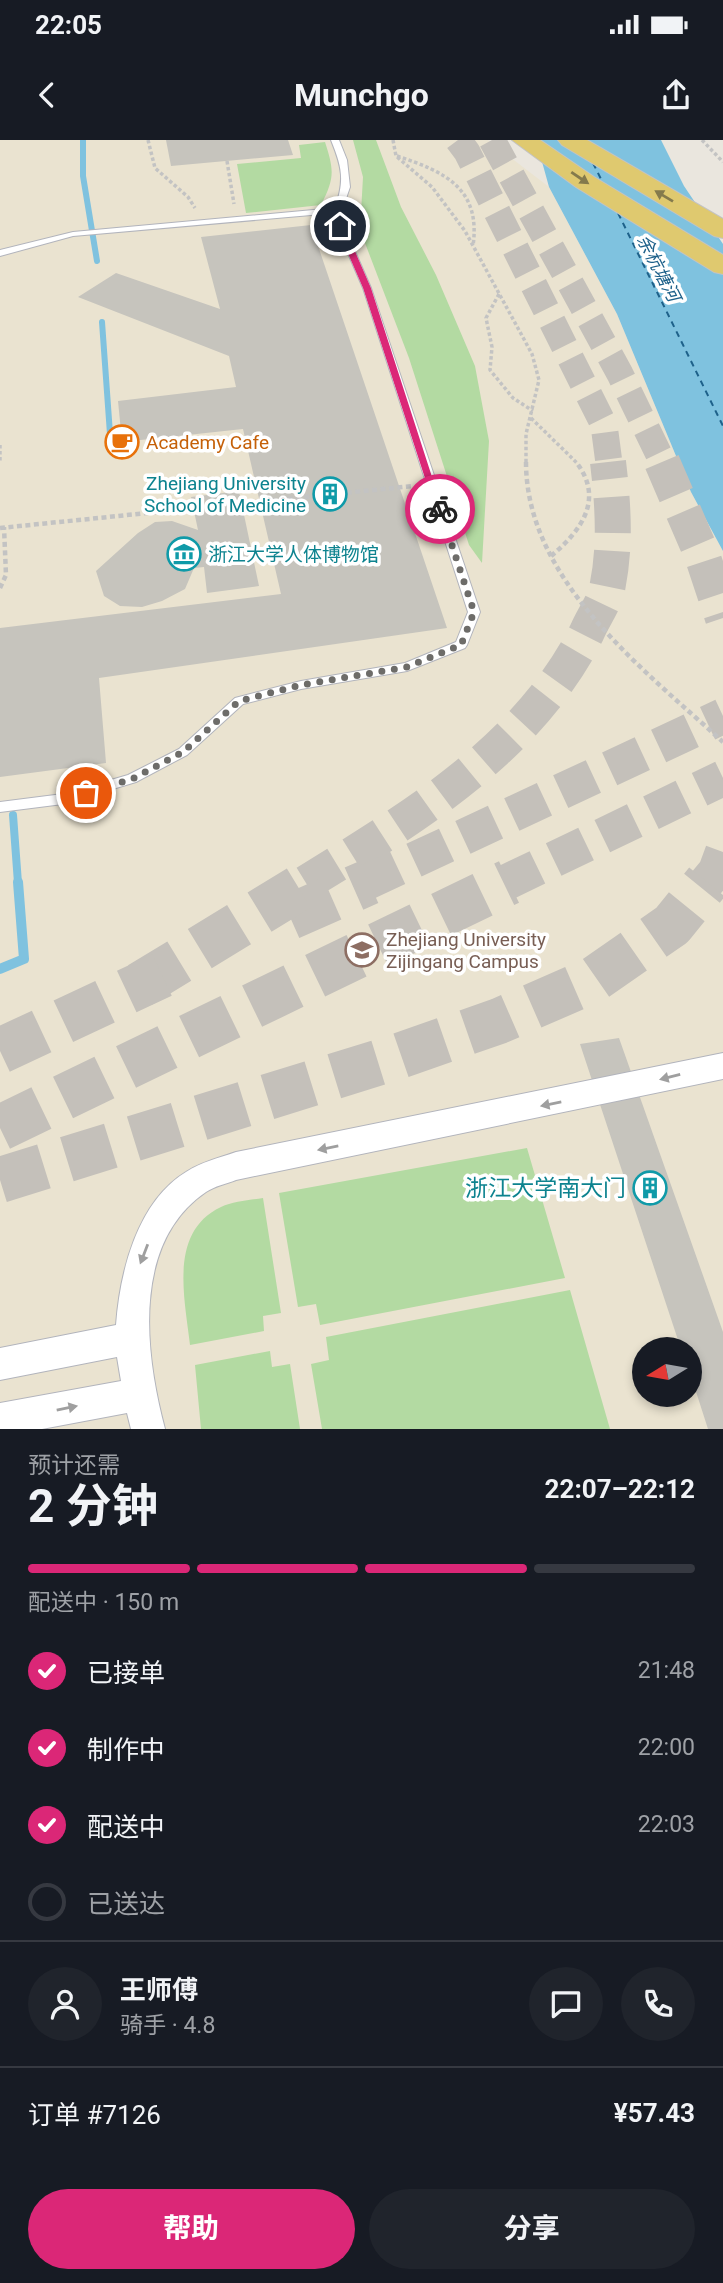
<!DOCTYPE html>
<html lang="zh">
<head>
<meta charset="utf-8">
<style>
	:root { --surface:#171b24; --page:#20242c; --text:#f1f3f6; --muted:#9ea1a6; --line:#363941; --accent:#db2777 }
	body { margin:0; font-family:Roboto,"Noto Sans SC",sans-serif; background:var(--page); color:var(--text); height:100vh; display:flex; flex-direction:column; font-size:26px; white-space:nowrap }
	* { box-sizing:border-box; margin:0 }
	p { font-size:23px; color:var(--muted) }
	.icon { flex:none; width:38px; height:38px; fill:none; stroke:currentColor; stroke-width:2; stroke-linecap:round; stroke-linejoin:round }
	.map { position:relative; height:1289px; overflow:hidden }
	.panel { display:flex; flex-direction:column; background:var(--surface); flex:1 }
	.panel>* { flex:none }
	.needle { width:46px; rotate:259deg }
	.controls { position:absolute; left:632px; top:1197px; display:grid; gap:14px }
	.controls a { display:grid; place-items:center; width:70px; height:70px; border-radius:50%; background:var(--surface); box-shadow:0 4px 10px #0003; font-size:35px }
	.pin { position:absolute; display:grid; place-items:center; width:60px; height:60px; color:#fff; margin:-30px; border:4px solid #fff; border-radius:50%; box-shadow:0 2px 7px #0007 }
	.courier { position:absolute; display:grid; place-items:center; width:70px; height:70px; margin:-35px; border:5px solid #db2777; border-radius:50%; background:#fff; color:#222; box-shadow:0 2px 9px #0007 }
	.overview em { font-style:normal; font-weight:700 }
	.overview div { display:flex; flex-direction:column-reverse }
	.overview { display:flex; align-items:center; justify-content:space-between; height:119px; padding:0 28px }
	h1 { font-size:46px; font-weight:700; line-height:52px }
	.bar { display:grid; grid-template-columns:repeat(4,1fr); gap:10px 7px; align-content:center; height:84px; padding:0 28px }
	.bar i { height:9px; border-radius:5px; background:var(--line) }
	.bar .on { background:var(--accent) }
	.bar p { grid-column:span 4 }
	.line { display:flex; align-items:center; gap:18px; padding:0 28px; border-top:2px solid var(--line) }
	.line div { flex:1 }
	.round { display:grid; place-items:center; flex:none; width:74px; height:74px; border-radius:37px; background:var(--page) }
	ol { padding:0 28px; list-style:none }
	li { display:flex; align-items:center; gap:21px; height:77px }
	li p { margin-inline-start:auto }
	li .icon { padding:7px; border-radius:50%; background:var(--accent); color:#fff; stroke-width:4 }
	li:last-child { color:var(--muted) }
	li i { width:38px; height:38px; border:4px solid var(--line); border-radius:50% }
	.button { display:flex; gap:14px; margin-top:auto; padding:14px 28px }
	.button a { flex:1; height:80px; border-radius:42px; background:var(--accent); color:#fff; font-size:28px; font-weight:700; line-height:80px; text-align:center }
	.button a+a { background:var(--page); color:var(--text) }
	.status { display:flex; justify-content:space-between; align-items:center; height:49px; padding:0 35px; background:var(--surface); direction:ltr }
	.status svg { height:19px; fill:currentColor }
	header { display:flex; justify-content:space-between; align-items:center; height:91px; padding:0 28px; background:var(--surface); font-size:32px; font-weight:700 }
	.map>svg:first-child { display:block }
</style>
</head>
<body>
<div class="status"><b>22:05</b><svg viewBox="0 0 49 12"><path d="M0 12V9h3v3zM5 12V6h3v6zM10 12V3h3v9zM15 12V0h3v12zM26 1h20v11H26zM47 4h2v5h-2z"/></svg></div>
<header><svg class="icon" aria-label="back" viewBox="0 0 24 24"><path d="M15 5l-7 7 7 7"/></svg>Munchgo<svg class="icon" aria-label="share" viewBox="0 0 24 24"><path d="M12 15V3M7 8l5-5 5 5M5 13v7h14v-7"/></svg></header>
<div class="map">
<svg width="723" height="1289" viewBox="0 0 723 1289">
	<rect width="100%" height="100%" fill="#eae6de"/>
	<path fill="#eae3d0" fill-rule="evenodd" d="M0,0H488L549,47L617,174L691,352L723,411V1289H0ZM644,1209H690V1255H644Z"/>
	<g fill="#b3daa2">
		<path d="M353,0H376L401,67L436,135L475,226L489,301L482,423L469,405L409,218L360,90L363,37Z"/>
		<path d="M325,2C334,30 335,38 321,65L246,73L237,24L301,18L299,5Z"/>
		<path d="M527,1008L565,1138L320,1185L316,1164L298,1167L279,1053Z"/>
		<path d="M263,1058L281,1173L263,1176L264,1191L190,1205C185,1159 168,1092 221,1067C233,1061 250,1060 263,1058Z"/>
		<path d="M570,1150L610,1289H322L311,1224L329,1220L326,1197Z"/>
		<path d="M270,1211L272,1227L290,1224L300,1289H201L195,1225Z"/>
	</g>
	<path fill="#7fc2df" d="M536,0H661L684,46L723,104V411L691,352L617,174L549,47Z"/>
	<g fill="none" stroke-linecap="round" stroke-linejoin="round">
		<g stroke="#7fc2df" stroke-width="6">
			<path d="M83,0V36L97,121"/>
			<path d="M102,182L110,294"/>
		</g>
		<path stroke="#7fc2df" stroke-width="8" d="M13,675L18,743"/>
		<path stroke="#7fc2df" stroke-width="10" d="M0,829L24,819L18,742"/>
		<g stroke="#1e618a" stroke-width="2" stroke-dasharray="6 5" stroke-linecap="butt">
			<path d="M593,23L603,43"/>
			<path d="M618,73L723,286"/>
		</g>
	</g>
	<g fill="#c6c4bd">
		<path d="M166,0H288L293,15L171,26Z"/>
		<path d="M311,85L447,488L99,538L106,623L0,637V488L281,454L243,289L122,302L118,261L236,247L229,216L78,157L116,133L220,169L201,97Z"/>
		<path d="M239,351L259,446L207,453L204,427L194,428L185,449L162,461L142,467L120,466L104,456L96,431L138,393L155,382L172,381L198,390L191,357Z"/>
		<path d="M619,898L723,1192V1289H708L690,1233V1209H681L580,904Z"/>
	</g>
	<g fill="none" stroke-linecap="round" stroke-linejoin="round">
		<g stroke="#c4c0ba" stroke-width="27" stroke-dasharray="27 14" stroke-linecap="butt">
			<path d="M458,0L467,12L604,285L609,323"/>
			<path d="M492,0L620,234L663,323"/>
		</g>
		<g stroke="#c4c0ba" stroke-width="36" stroke-dasharray="36 18" stroke-linecap="butt">
			<path d="M662,322L702,415L723,478"/>
			<path d="M306,743C414,677 528,609 587,492C593,478 604,463 607,449C616,406 613,364 608,322"/>
			<path d="M365,743L723,576"/>
			<path d="M505,743L723,638"/>
			<path d="M706,743L716,731L723,712"/>
		</g>
		<g stroke="#c4c0ba" stroke-width="46" stroke-dasharray="46 24" stroke-linecap="butt">
			<path d="M290,777L369,742"/>
			<path d="M140,845L309,742"/>
			<path d="M0,911L162,835"/>
			<path d="M0,988L509,742"/>
			<path d="M0,1040L390,919L499,881L593,840L672,785L707,742"/>
		</g>
		<defs>
			<path id="lane" d="M331,0H339L347,20L350,47L342,70L344,86L371,148L480,472L467,505L465,508L407,531L301,549L243,564L187,615L136,642L63,664L0,672V662L63,654L128,635L179,609L235,558L301,541L405,523L456,502L468,472L363,148L336,86L334,73L73,96L0,116V110L73,92L335,68C345,40 342,27 331,0Z"/>
			<path id="street" d="M723,913V939L236,1040C226,1044 215,1046 206,1052C131,1103 145,1214 165,1289H131L127,1273L42,1289H0V1263L121,1241L117,1217L0,1240V1208L116,1185C120,1132 137,1062 186,1032C201,1022 219,1018 236,1012Z"/>
			<g id="primary">
				<path d="M512,0H540L594,37L723,115V134L714,132L576,47Z"/>
				<path d="M558,0H587L723,79V98L714,96L562,5Z"/>
			</g>
		</defs>
		<use href="#lane" stroke="#b2b4bc" stroke-width="2"/>
		<use href="#street" stroke="#b2b4bc" stroke-width="2"/>
		<use href="#primary" stroke="#c3c3c3" stroke-width="2"/>
		<g stroke="#c3c3c3" stroke-width="3.5" stroke-dasharray="3.5 2.5" stroke-linecap="butt">
			<path d="M148,0L155,28L188,57L195,68"/>
			<path d="M393,0L396,16L432,47L465,91L532,214L539,240L526,294V323"/>
			<path d="M702,0L723,22"/>
			<path d="M397,16C446,32 481,49 473,106"/>
			<path d="M227,21L234,64"/>
			<path d="M499,154L486,178L492,207L490,230L513,258L533,271"/>
			<path d="M531,278L577,323"/>
			<path d="M0,305V321"/>
		</g>
		<g stroke="#c3c3c3" stroke-width="4.5" stroke-dasharray="5 3.5" stroke-linecap="butt">
			<path d="M526,322C526,440 643,529 723,602"/>
			<path d="M0,388L413,346"/>
			<path d="M551,416C581,391 605,359 576,322"/>
			<path d="M0,448L6,435L4,387"/>
		</g>
		<use href="#lane" fill="#fff" fill-rule="evenodd"/>
		<use href="#street" fill="#fff" fill-rule="evenodd"/>
		<use href="#primary" fill="#dfc96f" fill-rule="evenodd"/>
	</g>
	<defs><path id="oneway-solid" d="M-6-.8H1V-3.2L6.5 0L1 3.2V.8H-6Z" transform="scale(1.75)"/></defs>
	<g fill="#847a4c">
		<use href="#oneway-solid" transform="translate(580 38) rotate(34)"/>
		<use href="#oneway-solid" transform="translate(664 56) rotate(-149)"/>
	</g>
	<g fill="#9f9f9f">
		<use href="#oneway-solid" transform="translate(670 937) rotate(166)"/>
		<use href="#oneway-solid" transform="translate(551 964) rotate(169)"/>
		<use href="#oneway-solid" transform="translate(328 1008) rotate(169)"/>
		<use href="#oneway-solid" transform="translate(144 1114) rotate(111)"/>
		<use href="#oneway-solid" transform="translate(67 1268) rotate(-11)"/>
	</g>
	<path fill="#db2777" d="M340,83L344,86L371,148L443,371L435,369L363,148L336,86Z"/>
	<g fill="none" stroke-linecap="round" stroke-linejoin="round">
		<path stroke="#6d6c69" stroke-width="7" stroke-dasharray="0 12.6" d="M86,653L132,639L183,612L239,561L301,545L407,527L461,505L474,472L440,369"/>
	</g>
	<defs>
		<symbol id="cafe-ring" viewBox="-11 -11 22 22"><circle r="9.5" fill="#fff" stroke="#e8710a" stroke-width="1.5"/><path d="M-5.5-4.5H6V0H3Q3 3.5 0 3.5H-2.5Q-5.5 3.5-5.5 0ZM3-3.2v2h1.7v-2ZM-6 4.5H4V6H-6Z" fill="#e8710a"/></symbol>
		<symbol id="building-ring" viewBox="-11 -11 22 22"><circle r="9.5" fill="#fff" stroke="#0f9aa8" stroke-width="1.5"/><path d="M-4-6H4V6H1V3H-1V6H-4ZM-2.5-4.3h1.7v1.8h-1.7ZM.8-4.3h1.7v1.8H.8ZM-2.5-1h1.7V.8h-1.7ZM.8-1h1.7V.8H.8Z" fill="#0f9aa8"/></symbol>
		<symbol id="museum-ring" viewBox="-11 -11 22 22"><circle r="9.5" fill="#fff" stroke="#0f9aa8" stroke-width="1.5"/><path d="M0-6L6-3V-2H-6V-3ZM-5-1h2V3h-2ZM-1-1h2V3h-2ZM3-1h2V3H3ZM-6 4H6V6H-6Z" fill="#0f9aa8"/></symbol>
		<symbol id="university-ring" viewBox="-11 -11 22 22"><circle r="9.5" fill="#fff" stroke="#8d6e63" stroke-width="1.5"/><path d="M0-5L7-2L0 1L-7-2ZM-4 1L0 2.5L4 1V4Q0 6-4 4Z" fill="#8d6e63"/></symbol>
	</defs>
	<g fill-rule="evenodd">
		<use href="#cafe-ring" x="103" y="283" width="38" height="38"/>
		<use href="#building-ring" x="311" y="335" width="38" height="38"/>
		<use href="#museum-ring" x="165" y="395" width="38" height="38"/>
		<use href="#university-ring" x="343" y="791" width="38" height="38"/>
		<use href="#building-ring" x="631" y="1029" width="38" height="38"/>
	</g>
	<g text-anchor="middle" dominant-baseline="central" stroke-width="7" stroke-linejoin="round" paint-order="stroke">
		<g font-size="18" font-style="italic" fill="#1e618a" stroke="#fff">
			<text transform="translate(659 128) rotate(63)">余杭塘河</text>
		</g>
		<g font-size="19" fill="#c56008" stroke="#fff" text-anchor="start">
			<text x="146" y="302">Academy Cafe</text>
		</g>
		<g font-size="19" fill="#0d838f" stroke="#fff" text-anchor="end">
			<text x="306" y="343">Zhejiang University<tspan x="306" dy="22">School of Medicine</tspan></text>
			<text x="208" y="414" text-anchor="start">浙江大学人体博物馆</text>
		</g>
		<g font-size="19" fill="#785e54" stroke="#fff" text-anchor="start">
			<text x="386" y="799">Zhejiang University<tspan x="386" dy="22">Zijingang Campus</tspan></text>
		</g>
		<g font-size="23" fill="#0d838f" stroke="#fff" text-anchor="end">
			<text x="626" y="1048">浙江大学南大门</text>
		</g>
	</g>
</svg>
<div class="controls">
<a><svg class="needle" viewBox="-14 -14 28 28"><path d="M0-13l5 13h-10z" fill="#e53935"/><path d="M0 13l5-13h-10z" fill="#9ea1a6"/></svg></a>
</div>
<div class="pin" style="left:86px;top:653px;background:#ea580c"><svg class="icon" aria-label="bag" viewBox="0 0 24 24"><path d="M5 8h14l-1 12H6zM9 8a3 3 0 0 1 6 0"/></svg></div>
<div class="pin" style="left:340px;top:86px;background:#1f2937"><svg class="icon" aria-label="home" viewBox="0 0 24 24"><path d="M3 11l9-7 9 7M6 9v11h12V9"/></svg></div>
<div class="courier" style="left:440px;top:369px"><svg class="icon" aria-label="bike" viewBox="0 0 24 24"><circle cx="6" cy="16" r="4"/><circle cx="18" cy="16" r="4"/><path d="M6 16l4-8h5l3 8M10 8l3 8H6M13 5h3"/></svg></div>
</div>
<section class="panel">
<div class="overview"><div><h1>2 分钟</h1><p>预计还需</p></div><em>22:07–22:12</em></div>
<div class="bar"><i class="on"></i><i class="on"></i><i class="on"></i><i></i><p>配送中 · 150 m</p></div>
<ol>
<li><svg class="icon" aria-label="check" viewBox="0 0 24 24"><path d="M5 12l5 5 9-10"/></svg>已接单<p>21:48</p></li>
<li><svg class="icon" aria-label="check" viewBox="0 0 24 24"><path d="M5 12l5 5 9-10"/></svg>制作中<p>22:00</p></li>
<li><svg class="icon" aria-label="check" viewBox="0 0 24 24"><path d="M5 12l5 5 9-10"/></svg>配送中<p>22:03</p></li>
<li><i></i>已送达</li>
</ol>
<div class="line" style="height:126px"><a class="round"><svg class="icon" aria-label="person" viewBox="0 0 24 24"><circle cx="12" cy="8" r="4"/><path d="M4 21q1-7 8-7t8 7"/></svg></a><div><b>王师傅</b><p>骑手 · 4.8</p></div><a class="round"><svg class="icon" aria-label="chat" viewBox="0 0 24 24"><path d="M4 5h16v11H9l-5 4z"/></svg></a><a class="round"><svg class="icon" aria-label="phone" viewBox="0 0 24 24"><path d="M5 4h4l2 5-3 2q2 4 5 5l2-3 5 2v4C11 20 4 13 5 4z"/></svg></a></div>
<div class="line" style="height:91px"><div>订单 #7126</div><b>¥57.43</b></div>
<div class="button"><a>帮助</a><a>分享</a></div>
</section>
</body>
</html>
